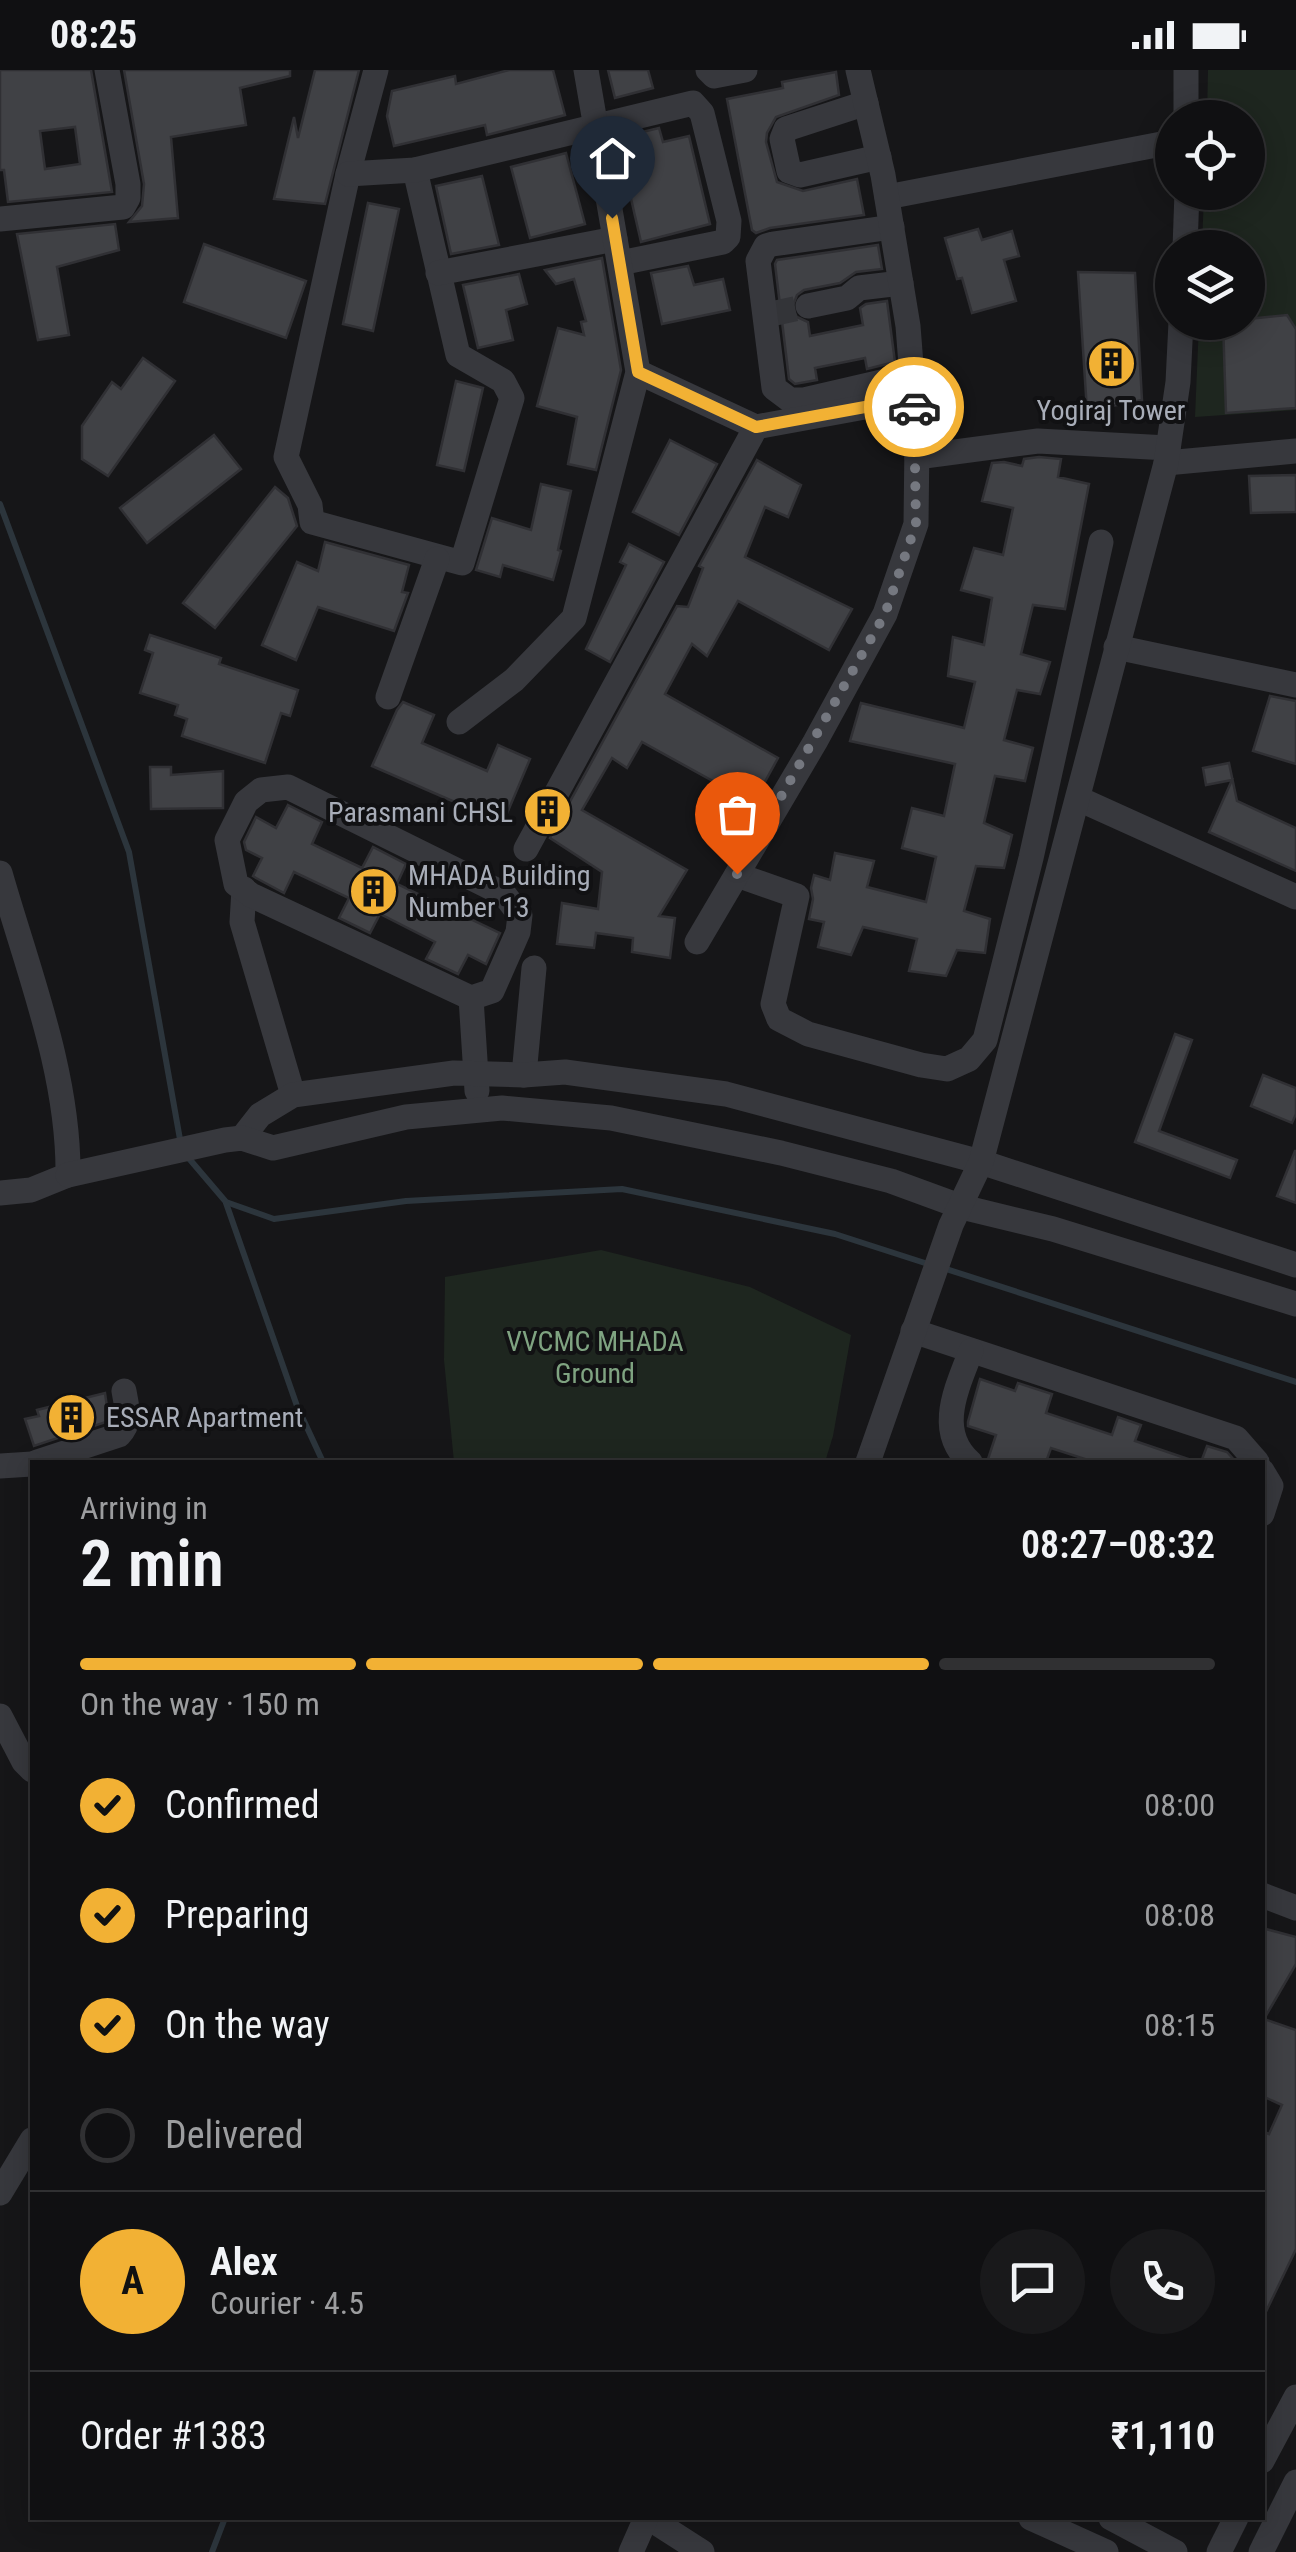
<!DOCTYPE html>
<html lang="en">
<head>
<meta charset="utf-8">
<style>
	:root { --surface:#101012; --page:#19191b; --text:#f1f3f6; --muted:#9c9d9f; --line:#303032; --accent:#f2b134 }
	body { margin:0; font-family:"Roboto Condensed",sans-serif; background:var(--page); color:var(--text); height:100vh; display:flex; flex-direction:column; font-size:38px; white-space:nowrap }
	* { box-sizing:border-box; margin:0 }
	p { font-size:32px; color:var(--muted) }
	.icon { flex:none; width:55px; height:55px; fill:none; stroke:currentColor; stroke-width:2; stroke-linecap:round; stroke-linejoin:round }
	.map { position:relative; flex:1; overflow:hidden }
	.side { position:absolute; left:30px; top:1390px; width:1235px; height:1060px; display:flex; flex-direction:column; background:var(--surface); border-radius:0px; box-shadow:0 5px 25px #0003,0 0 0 2px var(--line) }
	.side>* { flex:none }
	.controls { position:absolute; left:1155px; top:30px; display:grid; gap:20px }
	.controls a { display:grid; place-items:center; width:110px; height:110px; border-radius:50%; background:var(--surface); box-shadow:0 5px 25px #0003,0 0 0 2px var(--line); font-size:50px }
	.pin { position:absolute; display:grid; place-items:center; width:85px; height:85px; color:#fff; margin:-102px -42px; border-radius:50% 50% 50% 0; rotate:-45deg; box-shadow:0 0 10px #0007 }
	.pin .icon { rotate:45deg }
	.courier { position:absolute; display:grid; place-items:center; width:100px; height:100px; margin:-50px; border:8px solid #f2b134; border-radius:50%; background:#fff; color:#222; box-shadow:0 2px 12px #0007 }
	.overview em { font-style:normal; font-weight:600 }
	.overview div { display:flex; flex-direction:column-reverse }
	.overview { display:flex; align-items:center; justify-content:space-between; height:170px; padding:0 50px }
	h1 { font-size:65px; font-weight:600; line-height:75px }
	.bar { display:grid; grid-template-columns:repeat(4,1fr); gap:15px 10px; align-content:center; height:120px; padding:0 50px }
	.bar i { height:12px; border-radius:8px; background:var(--line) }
	.bar .on { background:var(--accent) }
	.bar p { grid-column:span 4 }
	.line { display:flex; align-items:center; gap:25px; padding:0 50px; border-top:2px solid var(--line) }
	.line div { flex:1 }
	.round { display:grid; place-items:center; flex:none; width:105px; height:105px; border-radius:52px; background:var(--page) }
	ol { padding:0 50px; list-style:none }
	li { display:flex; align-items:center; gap:30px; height:110px }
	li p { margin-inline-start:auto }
	li .icon { padding:10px; border-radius:50%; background:var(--accent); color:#111; stroke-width:4 }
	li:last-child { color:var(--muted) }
	li i { width:55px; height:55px; border:5px solid var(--line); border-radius:50% }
	.status { display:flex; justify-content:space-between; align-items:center; height:70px; padding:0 50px; background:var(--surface); direction:ltr }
	.status svg { height:28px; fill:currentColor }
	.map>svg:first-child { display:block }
</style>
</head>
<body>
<div class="status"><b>08:25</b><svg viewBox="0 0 49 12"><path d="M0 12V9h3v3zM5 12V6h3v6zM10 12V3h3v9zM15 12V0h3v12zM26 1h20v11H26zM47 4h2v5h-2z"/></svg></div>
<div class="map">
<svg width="1296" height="2482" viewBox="0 0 1296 2482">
	<rect width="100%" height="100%" fill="#161618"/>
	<g fill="#1e261f">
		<path d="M1208,0H1296V340L1195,347L1199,253L1248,252V178L1202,177L1204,123L1248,122V48L1207,47Z"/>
		<path d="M601,1180L750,1217L851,1265L833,1366L825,1392H454L444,1290L445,1207Z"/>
	</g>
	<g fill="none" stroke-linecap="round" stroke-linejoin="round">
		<g stroke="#2c353c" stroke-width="6">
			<path d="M0,434L129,782L181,1075"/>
			<path d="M186,1085L226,1132L274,1149L406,1131L622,1119L835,1164L928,1194"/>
			<path d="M226,1133L297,1336L323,1392"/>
			<path d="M940,1197L1296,1312"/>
			<path d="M212,2482L225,2448"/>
		</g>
	</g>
	<g fill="#404145" stroke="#303034" stroke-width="2.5" fill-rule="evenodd">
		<path d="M0,0H91L112,122L8,132L4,100H0ZM75,57L80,94L45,99L40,61Z"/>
		<path d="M124,0H290V6L240,18L246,55L171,67L178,148L129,152L142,136L144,114Z"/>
		<path d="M315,0H359L325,134L274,129L294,47L298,68Z"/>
		<path d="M509,0H553L565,45L487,65L485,55L394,76L387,46L392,21L455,6L456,14Z"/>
		<path d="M608,0H648L653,18L615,28Z"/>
		<path d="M836,2L839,25L776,47L767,63L766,72L777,112L803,121L857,109L864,145L770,158L756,163L752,160L727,29L783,18L782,12Z"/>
		<path d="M659,58L663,72L689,66L710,154L641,172L617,68Z"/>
		<path d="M566,83L585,154L530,168L511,97Z"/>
		<path d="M482,106L499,175L451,184L436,116Z"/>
		<path d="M368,133L399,139L373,261L343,254Z"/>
		<path d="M115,154L119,180L57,197L69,265L38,270L17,164Z"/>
		<path d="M978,159L982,170L1012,161L1019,186L1004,190L1016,231L972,243L962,208L957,209L945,168Z"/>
		<path d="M204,174L306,211L286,268L184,232Z"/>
		<path d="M878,175L882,199L856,202L840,213L804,220L797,225L792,238L797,247L808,252L810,266L863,255L860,238L866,234L887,231L895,292L867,299L865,288L815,298L817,310L795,314L789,309L775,194L777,190Z"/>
		<path d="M602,188L621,300L596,400L568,394L577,347L537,336L558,258L584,265L581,252L586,251L574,209L556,214L545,200Z"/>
		<path d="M688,196L694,215L723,209L730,240L662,254L651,203Z"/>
		<path d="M1078,202L1135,203L1142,330L1087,341Z"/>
		<path d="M519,204L527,234L506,240L513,270L478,278L463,215Z"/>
		<path d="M1287,245L1296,259V338L1226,343L1223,252H1248V249Z"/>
		<path d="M143,288L175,311L108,406L82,389V356L112,312L121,319Z"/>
		<path d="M456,311L483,318L464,401L437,395Z"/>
		<path d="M214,365L241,399L147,473L120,438Z"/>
		<path d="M670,370L717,394L679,465L633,442Z"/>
		<path d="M1039,387L1061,389L1058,407L1089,414L1065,539L1033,535L1021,584L1050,592L1040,624L1017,620L1004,670L1033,678L1025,711L995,706L984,753L1012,765L1004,798L976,796L964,841L990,849L985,883L957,880L946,906L909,901L917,869L863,857L851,885L818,877L824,852L809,849L813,829L811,818L814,805L830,810L835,783L874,791L867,817L926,832L936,787L902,778L912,738L944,746L955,694L850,671L861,633L964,658L975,612L948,606L953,567L984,575L992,528L961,520L974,478L1003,485L1013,438L982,431L992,393L1004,392L1022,396L1024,389Z"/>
		<path d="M757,390L801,415L788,447L765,437L745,487L852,539L829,580L738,531L707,586L692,574L665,624L778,688L755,730L742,722L740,726L642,672L627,698L612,688L582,740L687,800L659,846L675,848L670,888L632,882L633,868L596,863L594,878L557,874L562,833L598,839L602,802L550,768L677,536L688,537L703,498L699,496Z"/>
		<path d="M1296,405V442L1251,443L1249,406Z"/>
		<path d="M541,414L571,421L558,480L561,481L553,510L503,495L500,507L476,500L492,448L531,460Z"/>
		<path d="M275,417L288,428L297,456L215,558L183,533Z"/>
		<path d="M325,472L409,495L402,522L408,523L394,561L318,537L296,590L262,575L297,492L318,501Z"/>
		<path d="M629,474L664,492L610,592L586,579L626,495L620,492Z"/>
		<path d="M150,565L221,588L219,594L298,620L290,646L281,643L265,693L182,666L187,649L175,645L178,635L140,623L153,583L145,580Z"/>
		<path d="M1270,626L1296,631V694L1253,681Z"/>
		<path d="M403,632L434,645L422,673L487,701L498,675L530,689L503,753L372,696L397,640Z"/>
		<path d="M1229,693L1237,731L1296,758V801L1209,762L1232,710L1206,715L1203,698Z"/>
		<path d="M150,697H171V705L223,701V738L151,739Z"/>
		<path d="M288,735L322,752L312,774L362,798L373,777L406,794L397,814L500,863L486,894L468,885L458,904L426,889L435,872L380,844L370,863L339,848L349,828L294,802L284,823L256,808L253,806L262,788L246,780L244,772L256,747L276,758Z"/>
		<path d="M1175,964L1192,970L1159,1061L1237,1090L1230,1108L1135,1072Z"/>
		<path d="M1263,1005L1296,1018V1044L1292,1053L1251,1036Z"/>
		<path d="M1295,1081H1296V1133L1277,1126Z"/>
		<path d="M980,1309L1015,1321L1018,1313L1052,1324L1046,1343L1112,1365L1118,1347L1141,1355L1135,1371L1191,1390V1392H1094L1051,1378L1046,1392H987L996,1365L968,1356V1352Z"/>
		<path d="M105,1323L109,1351L34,1376L25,1349L39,1346L37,1340Z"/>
		<path d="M1207,1376L1227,1382L1236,1392H1201Z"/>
		<path d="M1262,1858L1296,1867V1894L1264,1949L1296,1960V2179L1262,2250V2061L1269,2064L1282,2035L1262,2026Z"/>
	</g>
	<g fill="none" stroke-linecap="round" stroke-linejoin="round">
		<path stroke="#333438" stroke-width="25" stroke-dasharray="25 12" stroke-linecap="butt" d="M771,244L808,236"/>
		<g stroke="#37383d" stroke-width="25">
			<path d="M376,0L348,104L286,387L310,435L312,452L462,493L512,328L503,311L458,285L415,100"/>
			<path d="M708,0L714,6L745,0"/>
			<path d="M1186,0V48"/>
			<path d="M866,33L786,59L782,69L789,101L800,105L879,87"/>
			<path d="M348,104L415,100L693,33L702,43L729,151L728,167L723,172L620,193"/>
			<path d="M887,127L1172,72"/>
			<path d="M0,149L123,137L128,128V114L107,0"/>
			<path d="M892,157L773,174L766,176L758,191L774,318L790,330H804L912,305"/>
			<path d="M1185,178L1187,122"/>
			<path d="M438,203L615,169"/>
			<path d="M808,236L847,228L859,218L901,213"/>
			<path d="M638,302L756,357"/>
			<path d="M917,387L1038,371L1168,378"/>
			<path d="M1166,393L1296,381"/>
			<path d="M1116,577L1296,615"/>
			<path d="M388,627L437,489"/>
			<path d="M459,652L514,610L574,548L638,302L586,0"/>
			<path d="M1079,729L1296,827"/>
			<path d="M526,779L756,357L914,328"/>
			<path d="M0,803C28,901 69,1003 68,1105L31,1120L0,1123"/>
			<path d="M737,805L797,826L773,934L779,949L808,964L921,995L947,999L969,989L985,970L1031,788L1101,472"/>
			<path d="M244,819L242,852L293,1025"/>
			<path d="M697,872L815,672L885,544L916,454L917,372L908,256L883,105L858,0"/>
			<path d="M471,928L492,921L518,862L520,845L504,824L288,717L261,720L246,732L227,770L236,814L251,825L471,928L477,1021"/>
			<path d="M524,1005L534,898"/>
			<path d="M242,1068L260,1045L293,1025L454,1003L524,1005L565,1002L726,1024L981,1092L1296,1195"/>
			<path d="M68,1105L225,1070L242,1068L273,1078L406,1047L502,1038L611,1048L781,1083L891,1111L962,1137L1053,1159L1296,1234"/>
			<path d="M913,1261L1236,1368L1257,1392"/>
			<path d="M37,1392L119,1365C132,1351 127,1339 124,1321"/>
			<path d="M868,1392L951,1155L981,1092L1166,393L1178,312L1181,252"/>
			<path d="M970,1392C935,1361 957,1318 971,1281"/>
			<path d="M0,1396L32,1394"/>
			<path d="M1262,1401L1271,1416L1262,1444"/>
			<path d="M0,1646L24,1692L32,1700"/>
			<path d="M1262,1825L1296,1838"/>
			<path d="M0,2123L32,2070"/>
			<path d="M1262,2391L1296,2327"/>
			<path d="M649,2448L702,2482"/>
			<path d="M1031,2448L1106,2482"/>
			<path d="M1111,2448L1175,2482"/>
			<path d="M631,2482L646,2448"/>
			<path d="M1219,2482L1236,2448"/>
			<path d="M1261,2482L1296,2412"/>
		</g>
	</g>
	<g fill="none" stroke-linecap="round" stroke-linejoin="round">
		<path stroke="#757880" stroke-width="10" stroke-dasharray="0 18" d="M737,804L885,544L916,454L914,337"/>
		<path stroke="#f2b134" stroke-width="12" d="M612,148L638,302L756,357L914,328V337"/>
	</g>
	<defs>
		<symbol id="building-disc" viewBox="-11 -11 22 22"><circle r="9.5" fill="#f2b134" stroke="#111113"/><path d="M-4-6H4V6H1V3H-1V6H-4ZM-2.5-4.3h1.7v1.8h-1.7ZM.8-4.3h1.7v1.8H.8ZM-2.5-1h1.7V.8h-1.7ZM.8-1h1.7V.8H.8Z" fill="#111"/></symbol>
	</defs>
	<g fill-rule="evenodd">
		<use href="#building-disc" x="1084" y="266" width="55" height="55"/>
		<use href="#building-disc" x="520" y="714" width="55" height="55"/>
		<use href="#building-disc" x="346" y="794" width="55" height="55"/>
		<use href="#building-disc" x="44" y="1320" width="55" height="55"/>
	</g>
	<g text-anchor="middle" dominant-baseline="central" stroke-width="8" stroke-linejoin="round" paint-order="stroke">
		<g font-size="28" fill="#a8adb8" stroke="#111113" text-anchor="start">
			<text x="1111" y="340" text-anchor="middle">Yogiraj Tower</text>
			<text x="513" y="742" text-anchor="end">Parasmani CHSL</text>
			<text x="408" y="805">MHADA Building<tspan x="408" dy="32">Number 13</tspan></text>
			<text x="106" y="1347">ESSAR Apartment</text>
		</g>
		<g font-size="28" fill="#7fa381" stroke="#111113">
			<text x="595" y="1271">VVCMC MHADA<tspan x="595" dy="32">Ground</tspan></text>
		</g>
	</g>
</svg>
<div class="controls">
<a><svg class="icon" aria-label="locate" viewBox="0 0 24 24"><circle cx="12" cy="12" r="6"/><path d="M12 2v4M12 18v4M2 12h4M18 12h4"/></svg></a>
<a><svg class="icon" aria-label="layers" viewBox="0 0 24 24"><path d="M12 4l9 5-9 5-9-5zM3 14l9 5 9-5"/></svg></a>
</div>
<div class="pin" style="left:737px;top:804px;background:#ea580c"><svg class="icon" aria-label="bag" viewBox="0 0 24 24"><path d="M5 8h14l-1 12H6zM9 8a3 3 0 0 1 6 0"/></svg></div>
<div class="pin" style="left:612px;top:148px;background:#1f2937"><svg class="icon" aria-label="home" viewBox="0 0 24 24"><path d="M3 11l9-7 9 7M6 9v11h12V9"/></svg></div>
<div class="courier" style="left:914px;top:337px"><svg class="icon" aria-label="car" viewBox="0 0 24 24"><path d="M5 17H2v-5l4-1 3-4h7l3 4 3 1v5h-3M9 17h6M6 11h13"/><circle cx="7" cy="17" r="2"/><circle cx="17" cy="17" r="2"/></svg></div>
<section class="side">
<div class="overview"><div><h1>2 min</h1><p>Arriving in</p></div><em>08:27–08:32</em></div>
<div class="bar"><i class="on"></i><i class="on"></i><i class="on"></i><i></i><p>On the way · 150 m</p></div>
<ol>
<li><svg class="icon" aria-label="check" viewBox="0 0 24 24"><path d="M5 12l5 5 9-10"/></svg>Confirmed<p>08:00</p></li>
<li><svg class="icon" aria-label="check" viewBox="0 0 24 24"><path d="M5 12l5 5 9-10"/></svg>Preparing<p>08:08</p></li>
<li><svg class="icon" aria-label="check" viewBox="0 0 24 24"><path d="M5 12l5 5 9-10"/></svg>On the way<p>08:15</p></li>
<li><i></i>Delivered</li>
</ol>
<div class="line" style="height:180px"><b class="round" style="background:var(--accent);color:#111">A</b><div><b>Alex</b><p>Courier · 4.5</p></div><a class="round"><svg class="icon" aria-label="chat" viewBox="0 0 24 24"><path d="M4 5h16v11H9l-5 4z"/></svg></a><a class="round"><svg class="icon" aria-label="phone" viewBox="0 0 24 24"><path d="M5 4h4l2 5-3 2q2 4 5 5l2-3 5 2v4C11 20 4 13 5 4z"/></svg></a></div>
<div class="line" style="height:130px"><div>Order #1383</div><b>₹1,110</b></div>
</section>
</div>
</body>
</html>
